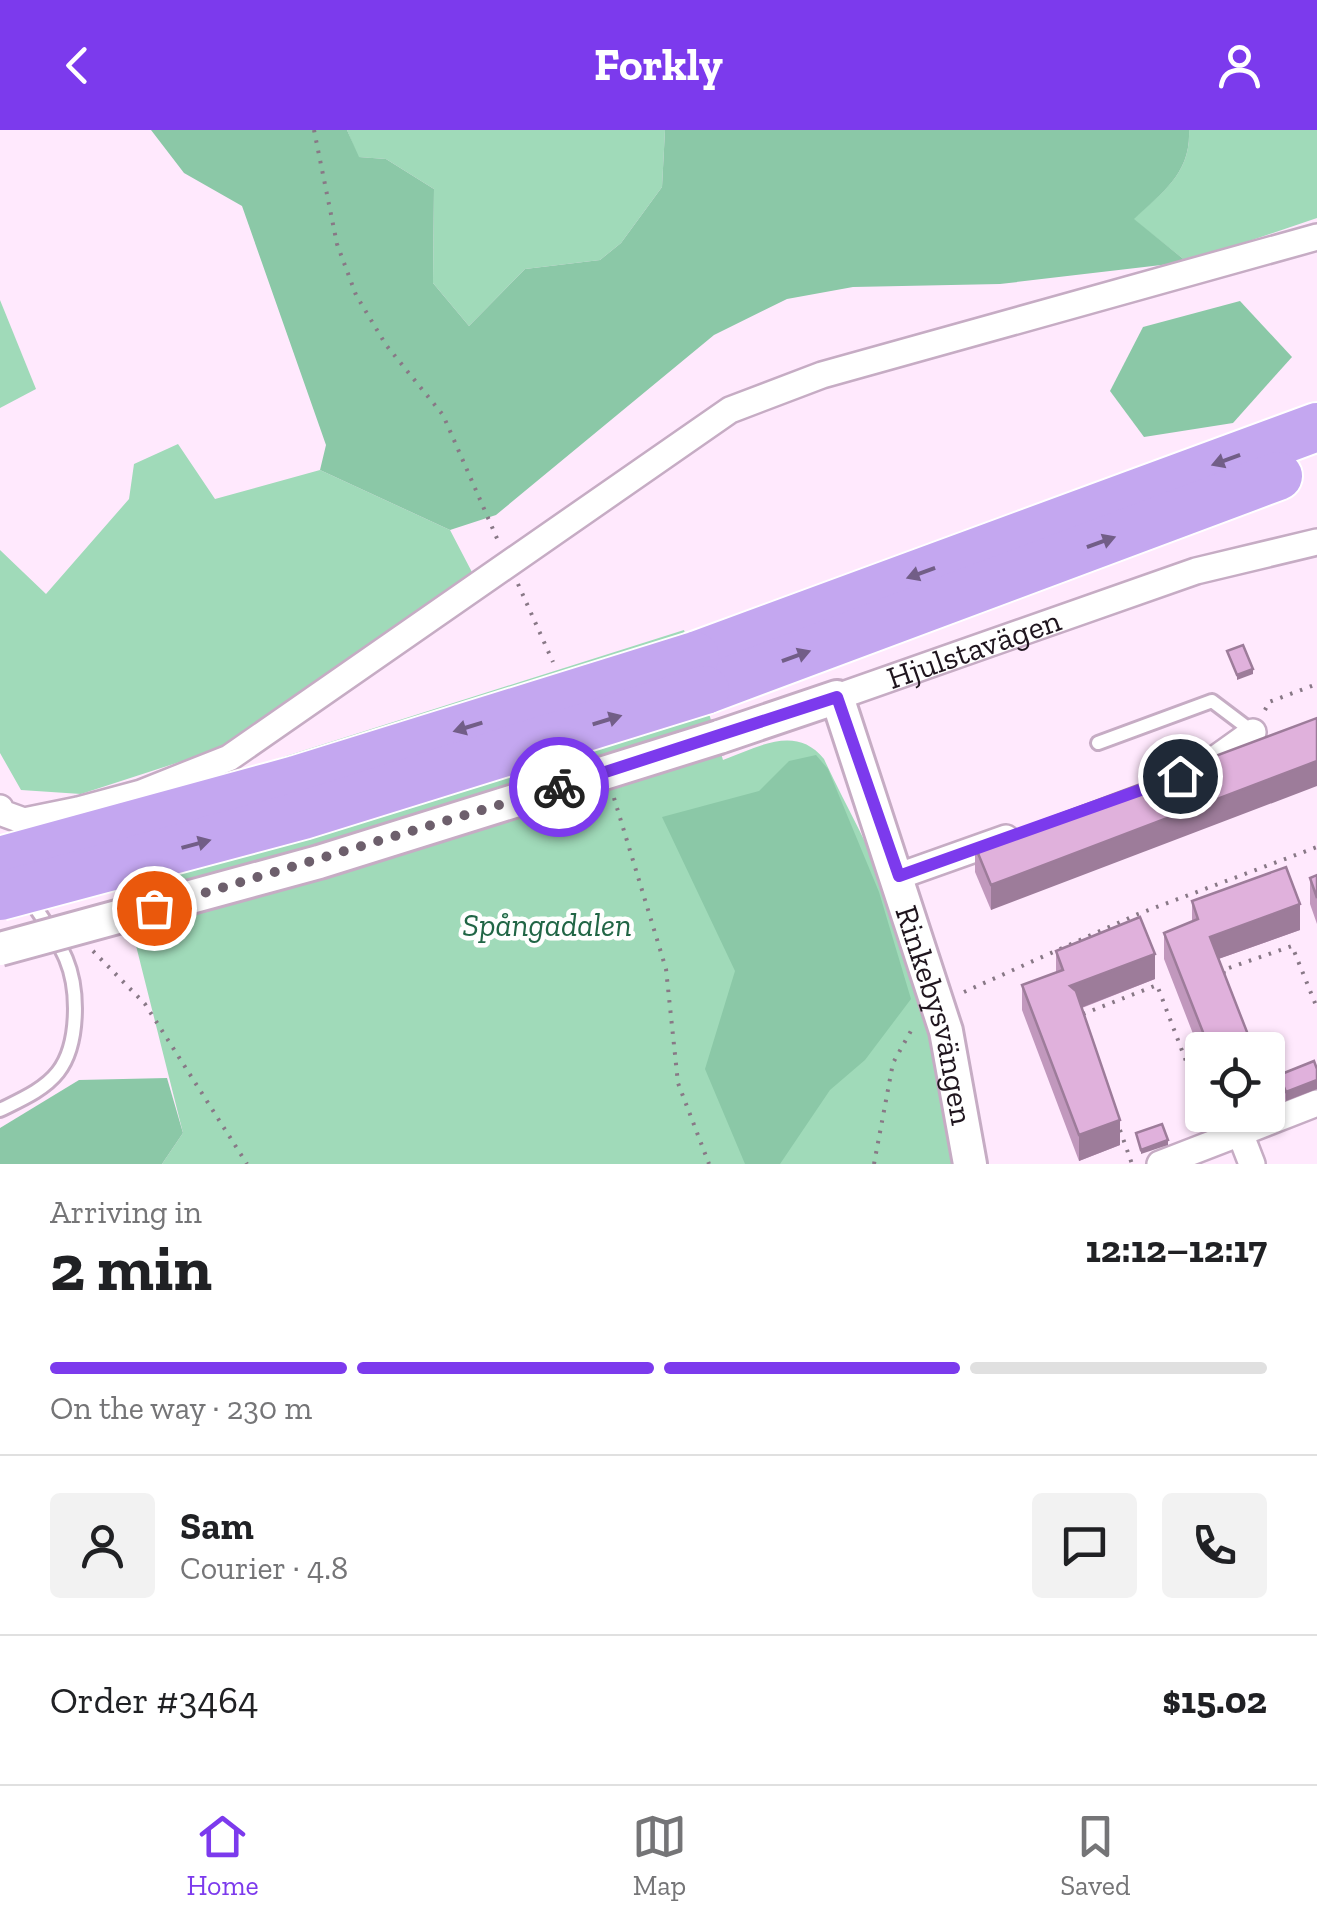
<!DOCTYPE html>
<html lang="en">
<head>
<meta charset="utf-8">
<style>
	:root { --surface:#fff; --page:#f2f2f2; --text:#202124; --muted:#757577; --line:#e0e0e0; --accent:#7c3aed }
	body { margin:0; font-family:"Zilla Slab",serif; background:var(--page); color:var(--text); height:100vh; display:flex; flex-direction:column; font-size:38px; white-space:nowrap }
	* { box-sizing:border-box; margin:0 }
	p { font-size:32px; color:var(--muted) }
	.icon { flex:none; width:55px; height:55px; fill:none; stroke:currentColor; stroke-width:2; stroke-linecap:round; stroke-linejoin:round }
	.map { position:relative; height:1034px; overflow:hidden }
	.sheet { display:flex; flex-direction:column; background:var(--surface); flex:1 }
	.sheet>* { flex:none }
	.controls { position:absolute; left:1185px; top:902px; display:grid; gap:20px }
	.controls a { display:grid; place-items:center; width:100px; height:100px; border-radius:10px; background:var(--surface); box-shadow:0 2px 8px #0004; font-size:50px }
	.pin { position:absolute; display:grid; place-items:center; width:85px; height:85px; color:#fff; margin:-42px; border:5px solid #fff; border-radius:50%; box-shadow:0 2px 10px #0007 }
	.courier { position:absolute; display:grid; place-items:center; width:100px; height:100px; margin:-50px; border:8px solid #7c3aed; border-radius:50%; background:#fff; color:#222; box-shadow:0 2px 12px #0007 }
	.headline em { font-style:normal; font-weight:700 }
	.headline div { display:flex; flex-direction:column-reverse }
	.headline { display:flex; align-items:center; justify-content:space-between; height:170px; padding:0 50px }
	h1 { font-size:65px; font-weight:700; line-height:75px }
	.bar { display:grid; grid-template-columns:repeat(4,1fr); gap:15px 10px; align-content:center; height:120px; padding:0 50px }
	.bar i { height:12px; border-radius:8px; background:var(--line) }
	.bar .current { background:var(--accent) }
	.bar p { grid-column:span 4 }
	.line { display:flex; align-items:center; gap:25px; padding:0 50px; border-top:2px solid var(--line) }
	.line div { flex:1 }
	.round { display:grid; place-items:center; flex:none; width:105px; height:105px; border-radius:10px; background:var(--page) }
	header { display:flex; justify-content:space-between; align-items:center; height:130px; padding:0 50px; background:var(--accent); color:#fff; font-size:45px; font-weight:700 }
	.tab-bar { display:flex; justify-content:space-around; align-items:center; height:140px; border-top:2px solid var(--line); background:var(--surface); font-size:28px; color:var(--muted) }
	.tab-bar a { display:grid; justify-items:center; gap:5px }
	.tab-bar .current { color:var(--accent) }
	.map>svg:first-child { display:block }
</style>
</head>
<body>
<header><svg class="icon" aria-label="back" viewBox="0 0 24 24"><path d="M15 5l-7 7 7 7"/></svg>Forkly<svg class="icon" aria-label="person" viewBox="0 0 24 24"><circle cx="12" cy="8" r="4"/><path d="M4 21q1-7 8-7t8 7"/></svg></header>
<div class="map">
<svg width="1317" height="1034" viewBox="0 0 1317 1034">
	<rect width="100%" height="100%" fill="#ffe9fd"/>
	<g fill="#a0dab9">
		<path d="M347,0H665L662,57L621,113L600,130L525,139L469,196L433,153L434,59L386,29L358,27Z"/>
		<path d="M1189,0H1317V88L1187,132L1133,89C1163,62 1191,43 1189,0Z"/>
		<path d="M0,170L36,259L0,278Z"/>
		<path d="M178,314L215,369L320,340L450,400L474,446L235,614L81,664L21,660L0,623V420L46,464L129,369L134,334Z"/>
		<path d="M684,500L723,630C758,617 796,594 824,629C845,675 872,720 889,767C921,854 939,943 955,1034H162L183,1003L103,684Z"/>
	</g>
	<g fill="#8bc8a7">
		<path d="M151,0H347L359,27L386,29L434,59L433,153L469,196L525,139L600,130L621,113L662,57L665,0H1189C1191,43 1163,62 1134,89L1187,132L1000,154L853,157L787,169L714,205L496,385L450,400L320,340L326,315L242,76L184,43Z"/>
		<path d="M1240,171L1292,227L1233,293L1144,307L1110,261L1143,197Z"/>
		<path d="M816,625L828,639L879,762L911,869L865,930L830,960L780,1034H745L705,939L735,841L662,687L759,661L789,631Z"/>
		<path d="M167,948L183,1003L162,1034H0V998L79,950Z"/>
	</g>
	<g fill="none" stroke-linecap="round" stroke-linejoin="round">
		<defs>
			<g id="service">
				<path d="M1098,613L1212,571L1253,602"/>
				<path d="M0,980C20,970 44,960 58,942C79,915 79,860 66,829C57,808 42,788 30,769"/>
			</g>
			<g id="minor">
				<path id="s1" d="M837,567L1196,441L1317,412"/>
				<path d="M1204,637L1253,602"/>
				<path d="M0,678L2,683L24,691L78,680L141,663L229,628L730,280L822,245L1317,107"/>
				<path d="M899,746L1006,708"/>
				<path d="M1240,1003L1317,973"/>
				<path d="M1160,1034L1240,1003L1252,1034"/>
			</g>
			<g id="tertiary">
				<path id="s2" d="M719,607L837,567L946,901L970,1034"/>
			</g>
			<g id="motorway">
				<path d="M695,526L1317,297"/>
				<path d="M705,560L1278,346"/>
			</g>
		</defs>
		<use href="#service" stroke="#c6acc4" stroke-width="18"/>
		<use href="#minor" stroke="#c6acc4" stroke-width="30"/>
		<use href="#tertiary" stroke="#c6acc4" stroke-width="38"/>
		<use href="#motorway" stroke="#fff" stroke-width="52"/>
		<g stroke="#887886" stroke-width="4" stroke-dasharray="2.5 8" stroke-linecap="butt">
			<path d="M314,0L337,114L356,165L386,215L443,285L499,413"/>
			<path d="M518,454L553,532"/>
			<path d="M1265,580L1269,572L1317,554"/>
			<path d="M614,668L666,839L678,953L709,1034"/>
			<path d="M93,821L145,874L247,1034"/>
			<path d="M1224,844L1223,840L1292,816L1317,878"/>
			<path d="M964,862L1138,784L1317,717"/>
			<path d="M1083,884L1157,855L1202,973"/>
			<path d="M1120,1000L1132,1034"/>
			<path d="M874,1034L893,933L912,899"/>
		</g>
		<use href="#service" stroke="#fff" stroke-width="12"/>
		<use href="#minor" stroke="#fff" stroke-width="25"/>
		<use href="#tertiary" stroke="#fff" stroke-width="32"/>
		<use href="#motorway" stroke="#c4a7f0" stroke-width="48"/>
		<defs>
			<path id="tertiary-bridge" d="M0,819L319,732L719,607"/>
			<g id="motorway-bridge">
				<path d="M0,731L296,650L695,526"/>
				<path d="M0,766L303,685L705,560"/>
			</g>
		</defs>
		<use href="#tertiary-bridge" stroke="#c6acc4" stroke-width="38" stroke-linecap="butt"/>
		<use href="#motorway-bridge" stroke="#fff" stroke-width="52" stroke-linecap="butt"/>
		<use href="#tertiary-bridge" stroke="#fff" stroke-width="32"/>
		<use href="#motorway-bridge" stroke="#c4a7f0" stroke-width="48"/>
	</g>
	<g fill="#c198bd">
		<path d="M1317,588L991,780L975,742V716Z"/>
		<path d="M1317,745V794L1310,774V748Z"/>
		<path d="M1192,771L1300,800L1218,829L1254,920H1202V927L1164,829V803L1192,791Z"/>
		<path d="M1056,821L1155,849L1082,878L1120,1015L1079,1031L1022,880V855L1056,842Z"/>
		<path d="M1314,931L1286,971L1279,954V945Z"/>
	</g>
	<g fill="#9d7c9a">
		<path d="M1253,539V544L1237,550V545Z"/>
		<path d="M1317,631V656L991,780V755Z"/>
		<path d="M1300,774V800L1210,832V807Z"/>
		<path d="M1155,824V849L1070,882V856Z"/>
		<path d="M1317,950V959L1286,971V962Z"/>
		<path d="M1120,990V1015L1079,1031V1005Z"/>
		<path d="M1168,1010V1015L1141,1024V1020Z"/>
	</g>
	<g fill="#e0b1dc" stroke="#9d7c9a" stroke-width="2.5">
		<path d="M1243,515L1253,539L1237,545L1227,521Z"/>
		<path d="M1317,588V631L991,755L975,716Z"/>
		<path d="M1286,737L1300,774L1210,807L1254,920H1210L1164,803L1198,789L1192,771Z"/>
		<path d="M1317,745V768L1310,748Z"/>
		<path d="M1140,787L1155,824L1070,856L1076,861L1120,990L1079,1005L1022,855L1063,840L1056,821Z"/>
		<path d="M1314,931L1317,939V950L1286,962L1279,945Z"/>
		<path d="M1162,994L1168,1010L1141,1020L1136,1003Z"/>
	</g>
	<defs><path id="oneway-solid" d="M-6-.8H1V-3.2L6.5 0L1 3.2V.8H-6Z" transform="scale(2.5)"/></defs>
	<g fill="#725e87">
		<use href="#oneway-solid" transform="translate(1226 330) rotate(160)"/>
		<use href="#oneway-solid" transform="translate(1101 412) rotate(-20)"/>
		<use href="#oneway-solid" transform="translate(921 443) rotate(160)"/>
		<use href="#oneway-solid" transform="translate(796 526) rotate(-20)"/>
		<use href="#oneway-solid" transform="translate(607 590) rotate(-17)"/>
		<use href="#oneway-solid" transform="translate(468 597) rotate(163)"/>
		<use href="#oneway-solid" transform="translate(196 714) rotate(-15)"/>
	</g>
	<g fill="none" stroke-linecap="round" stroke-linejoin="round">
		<path stroke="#6d5f6c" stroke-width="10" stroke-dasharray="0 18" d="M154,778L559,657"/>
		<path stroke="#7c3aed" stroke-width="12" d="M559,657L837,567L899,746L1180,646"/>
	</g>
	<g text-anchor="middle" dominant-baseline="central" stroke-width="9" stroke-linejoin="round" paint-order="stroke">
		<g font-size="32" fill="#1f151e" stroke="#fefefe">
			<text stroke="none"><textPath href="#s1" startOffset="145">Hjulstavägen</textPath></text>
			<text stroke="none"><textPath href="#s2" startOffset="458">Rinkebysvängen</textPath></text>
		</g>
		<g font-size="32" font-style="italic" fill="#206545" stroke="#fefefe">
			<text x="547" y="795">Spångadalen</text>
		</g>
	</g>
</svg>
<div class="controls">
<a><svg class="icon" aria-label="locate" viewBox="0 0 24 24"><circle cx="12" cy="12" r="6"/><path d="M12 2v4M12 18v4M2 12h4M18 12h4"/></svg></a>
</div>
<div class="pin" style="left:154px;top:778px;background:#ea580c"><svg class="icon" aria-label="bag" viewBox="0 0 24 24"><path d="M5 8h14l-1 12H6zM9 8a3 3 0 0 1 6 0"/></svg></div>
<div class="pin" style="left:1180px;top:646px;background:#1f2937"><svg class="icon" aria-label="home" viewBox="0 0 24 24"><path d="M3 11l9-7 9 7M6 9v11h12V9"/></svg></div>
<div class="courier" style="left:559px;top:657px"><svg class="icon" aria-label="bike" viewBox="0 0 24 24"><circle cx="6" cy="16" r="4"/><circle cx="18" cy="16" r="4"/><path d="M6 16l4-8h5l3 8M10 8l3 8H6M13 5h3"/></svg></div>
</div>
<section class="sheet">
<div class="headline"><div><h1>2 min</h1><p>Arriving in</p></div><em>12:12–12:17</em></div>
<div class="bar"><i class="current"></i><i class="current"></i><i class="current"></i><i></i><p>On the way · 230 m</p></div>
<div class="line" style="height:180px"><a class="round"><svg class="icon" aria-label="person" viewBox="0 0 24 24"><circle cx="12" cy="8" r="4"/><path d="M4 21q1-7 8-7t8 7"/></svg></a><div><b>Sam</b><p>Courier · 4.8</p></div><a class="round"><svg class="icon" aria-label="chat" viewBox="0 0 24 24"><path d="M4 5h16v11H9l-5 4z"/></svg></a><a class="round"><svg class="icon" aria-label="phone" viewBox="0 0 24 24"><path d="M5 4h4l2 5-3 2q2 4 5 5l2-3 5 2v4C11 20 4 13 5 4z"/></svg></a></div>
<div class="line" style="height:130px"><div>Order #3464</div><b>$15.02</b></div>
</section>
<nav class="tab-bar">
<a class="current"><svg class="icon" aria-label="home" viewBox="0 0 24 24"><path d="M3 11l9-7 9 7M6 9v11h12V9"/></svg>Home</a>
<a><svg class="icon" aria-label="map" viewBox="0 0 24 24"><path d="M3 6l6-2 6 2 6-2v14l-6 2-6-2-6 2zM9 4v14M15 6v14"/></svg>Map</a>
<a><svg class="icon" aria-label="saved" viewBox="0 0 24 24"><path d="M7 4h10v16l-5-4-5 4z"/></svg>Saved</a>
</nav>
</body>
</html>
